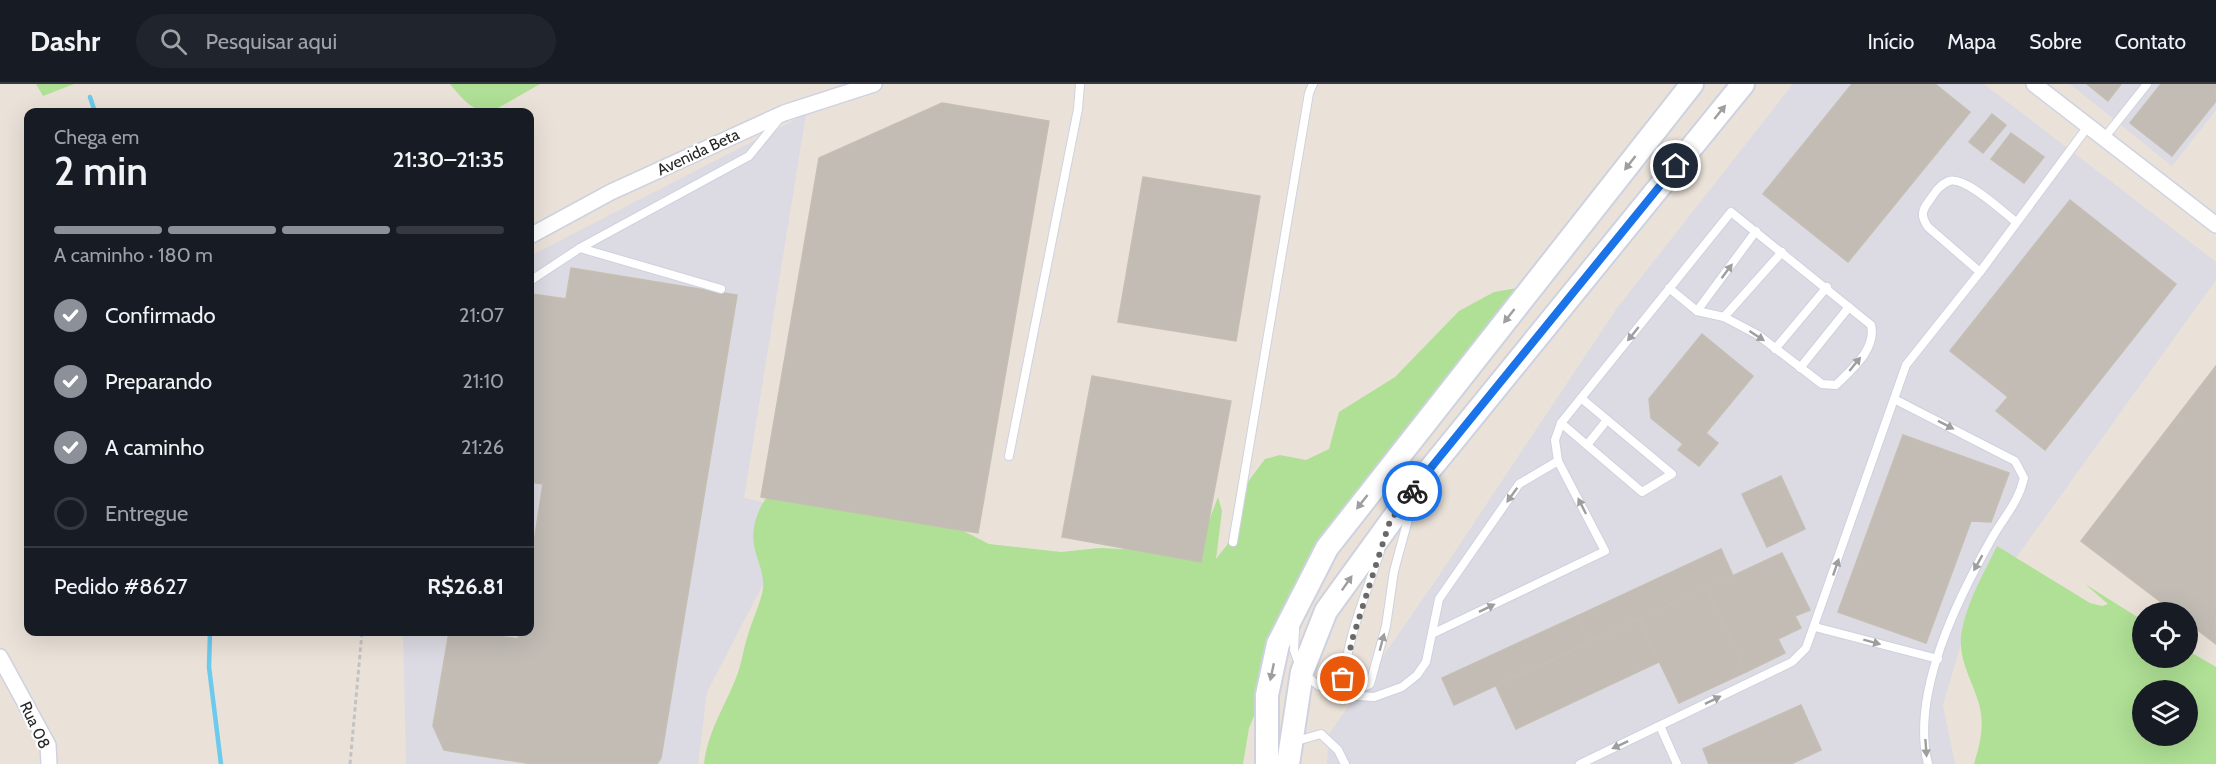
<!DOCTYPE html>
<html lang="pt">
<head>
<meta charset="utf-8">
<style>
	:root { --surface:#171b24; --page:#20242c; --text:#f1f3f6; --muted:#9ea1a6; --line:#363941; --accent:#8c9099 }
	body { margin:0; font-family:Cabin,sans-serif; background:var(--page); color:var(--text); height:100vh; display:flex; flex-direction:column; font-size:22px; white-space:nowrap }
	* { box-sizing:border-box; margin:0 }
	p { font-size:20px; color:var(--muted) }
	.icon { flex:none; width:33px; height:33px; fill:none; stroke:currentColor; stroke-width:2; stroke-linecap:round; stroke-linejoin:round }
	.map { position:relative; flex:1; overflow:hidden }
	.details { position:absolute; left:24px; top:24px; width:510px; height:528px; display:flex; flex-direction:column; background:var(--surface); border-radius:12px; box-shadow:0 6px 24px #0002 }
	.details>* { flex:none }
	.tools { position:absolute; left:2132px; top:518px; display:grid; gap:12px }
	.tools a { display:grid; place-items:center; width:66px; height:66px; border-radius:50%; background:var(--surface); box-shadow:0 6px 24px #0002; font-size:30px }
	.pin { position:absolute; display:grid; place-items:center; width:51px; height:51px; color:#fff; margin:-26px; border:3px solid #fff; border-radius:50%; box-shadow:0 2px 6px #0007 }
	.courier { position:absolute; display:grid; place-items:center; width:60px; height:60px; margin:-30px; border:4px solid #1a73e8; border-radius:50%; background:#fff; color:#222; box-shadow:0 2px 8px #0007 }
	.headline em { font-style:normal; font-weight:600 }
	.headline div { display:flex; flex-direction:column-reverse }
	.headline { display:flex; align-items:center; justify-content:space-between; height:102px; padding:0 30px }
	h1 { font-size:39px; font-weight:600; line-height:45px }
	.bar { display:grid; grid-template-columns:repeat(4,1fr); gap:9px 6px; align-content:center; height:72px; padding:0 30px }
	.bar i { height:8px; border-radius:4px; background:var(--line) }
	.bar .active { background:var(--accent) }
	.bar p { grid-column:span 4 }
	.line { display:flex; align-items:center; gap:15px; padding:0 30px; border-top:2px solid var(--line) }
	.line div { flex:1 }
	ol { padding:0 30px; list-style:none }
	li { display:flex; align-items:center; gap:18px; height:66px }
	li p { margin-inline-start:auto }
	li .icon { padding:6px; border-radius:50%; background:var(--accent); color:#fff; stroke-width:4 }
	li:last-child { color:var(--muted) }
	li i { width:33px; height:33px; border:3px solid var(--line); border-radius:50% }
	header { display:flex; align-items:center; gap:36px; box-sizing:border-box; height:84px; padding:0 30px; background:var(--surface); border-bottom:2px solid var(--line) }
	header strong { font-size:28px }
	nav { display:flex; gap:33px; margin-inline-start:auto; font-size:21px }
	.search { width:420px; height:54px; background:var(--page); display:flex; align-items:center; gap:15px; box-sizing:border-box; padding:0 21px; border-radius:33px; color:var(--muted); font-size:22px }
	.map>svg:first-child { display:block }
</style>
</head>
<body>
<header>
<strong>Dashr</strong>
<div class="search"><svg class="icon" aria-label="search" viewBox="0 0 24 24"><circle cx="10" cy="10" r="6"/><path d="M15 15l6 6"/></svg>Pesquisar aqui</div>
<nav><a>Início</a><a>Mapa</a><a>Sobre</a><a>Contato</a></nav>
</header>
<div class="map">
<svg width="2216" height="680" viewBox="0 0 2216 680">
	<rect width="100%" height="100%" fill="#eae2d9"/>
	<g fill="#dcdae2">
		<path d="M1793,0H1984L2216,178V196L1966,543L1943,621L1955,680H1327L1329,650L1434,499L1617,224Z"/>
		<path d="M2070,0H2216V26L2172,82Z"/>
		<path d="M806,30L744,414L801,427L707,608L698,680H406L403,548H530V172Z"/>
	</g>
	<g fill="#afe095" fill-rule="evenodd">
		<path d="M36,0H74L43,12Z"/>
		<path d="M450,0H540L491,28C473,29 460,12 450,0Z"/>
		<path d="M1541,200L1538,213L1523,234L1480,279L1318,477L1249,644L1243,680H704C708,647 724,624 736,594C741,582 743,567 747,554C751,539 758,525 762,510C766,494 759,481 755,466C749,442 760,419 775,403L936,433L989,460L1061,468L1099,464L1171,467L1202,455L1218,413L1222,427L1216,475L1227,461L1244,403L1265,375L1280,371L1306,376L1329,365L1339,328L1395,293L1459,227L1494,208Z"/>
		<path d="M1997,462L2090,519L2102,522L2108,520L2085,500L2142,536V573H2187V566L2216,583V680H1974C1980,660 1985,641 1979,620C1973,598 1959,578 1961,553C1965,521 1983,491 1997,462ZM2142,606H2187V651H2142Z"/>
	</g>
	<g fill="none" stroke-linecap="round" stroke-linejoin="round">
		<g stroke="#6ccaec" stroke-width="4.5">
			<path d="M90,13L95,28"/>
			<path d="M210,548L209,583L221,680"/>
		</g>
	</g>
	<g fill="#c2bcb5" stroke="#c5beb3" stroke-width="1.5">
		<path d="M1852,0H1935L1970,28L1848,178L1763,110Z"/>
		<path d="M2087,0H2121L2108,17Z"/>
		<path d="M2161,0H2216V17L2172,72L2130,39Z"/>
		<path d="M942,19L1049,37L978,449L761,413L819,74Z"/>
		<path d="M1992,30L2006,41L1983,69L1969,58Z"/>
		<path d="M2011,49L2044,73L2024,99L1991,75Z"/>
		<path d="M1143,93L1260,112L1236,257L1118,238Z"/>
		<path d="M2070,116L2176,200L2045,366L1996,327L2008,313L1950,267Z"/>
		<path d="M571,184L737,211L661,674L657,680H533L444,666L433,642L449,548H468L518,555L519,548H530V484L543,400L530,398V230L533,210L566,215Z"/>
		<path d="M1702,250L1753,292L1706,349L1718,359L1699,382L1678,366L1683,360L1651,334L1649,315Z"/>
		<path d="M2216,282V560L2187,538V528H2174L2081,457Z"/>
		<path d="M1092,292L1231,317L1201,478L1062,453Z"/>
		<path d="M1903,351L2009,389L1991,438L1971,437L1926,559L1838,528Z"/>
		<path d="M1781,392L1805,445L1767,463L1742,410Z"/>
		<path d="M1721,465L1733,492L1590,558L1577,532Z"/>
		<path d="M1782,469L1810,526L1795,532L1801,544L1778,555L1785,569L1746,588L1706,504Z"/>
		<path d="M1706,504L1746,588L1679,619L1639,535Z"/>
		<path d="M1577,532L1590,558L1454,621L1442,594Z"/>
		<path d="M1639,535L1659,578L1516,645L1496,602Z"/>
		<path d="M1801,621L1821,666L1791,680H1709L1703,665Z"/>
	</g>
	<g fill="none" stroke-linecap="round" stroke-linejoin="round">
		<defs>
			<g id="service">
				<path d="M2105,53L2147,0"/>
				<path d="M580,164L721,205"/>
				<path d="M1980,188L1928,143C1921,133 1921,127 1929,117C1934,110 1939,101 1949,97C1965,92 2002,127 2016,138"/>
				<path d="M530,197L580,164L749,72L779,35"/>
				<path d="M1697,227L1756,147"/>
				<path d="M1724,233L1782,168"/>
				<path d="M1775,265L1827,203"/>
				<path d="M1800,284L1849,223"/>
				<path d="M1894,315L2015,377L2024,394C2018,420 2004,432 1992,454C1958,514 1910,610 1928,680"/>
				<path d="M1561,339L1642,408L1672,390L1581,314"/>
				<path d="M1587,361L1607,336"/>
				<path d="M1009,372L1078,25L1080,0"/>
				<path d="M1233,458L1309,9L1313,0"/>
				<path d="M1380,467C1367,509 1340,568 1345,611L1374,613L1402,603L1417,591L1426,578L1439,515L1519,400L1558,377"/>
				<path d="M1815,543L1938,575"/>
				<path d="M1295,545L1294,566L1299,580"/>
				<path d="M1434,549L1605,467L1558,377L1555,356L1561,339L1731,128L1871,241C1877,265 1851,286 1836,301L1822,300L1758,251L1724,233L1697,227L1669,204"/>
				<path d="M1304,590L1319,602L1345,611L1370,600L1386,542L1394,487L1412,421"/>
				<path d="M1660,642L1677,680"/>
				<path d="M1293,658L1321,650L1338,666L1345,680"/>
				<path d="M1580,680L1792,578L1806,564L1906,281L1980,188L2089,41"/>
			</g>
			<g id="minor">
				<path d="M2034,0L2216,141"/>
				<path d="M530,152L611,108L784,29L874,0"/>
				<path d="M0,573L48,661L49,680"/>
			</g>
			<g id="secondary">
				<path d="M1267,680V611L1278,560L1327,464L1692,0"/>
				<path d="M1288,680L1302,588L1326,527L1418,400L1743,0"/>
			</g>
		</defs>
		<use href="#service" stroke="#ced2e0" stroke-width="10"/>
		<use href="#minor" stroke="#ced2e0" stroke-width="18"/>
		<use href="#secondary" stroke="#ced2e0" stroke-width="26"/>
		<path stroke="#c3c3c3" stroke-width="3" stroke-dasharray="4.5 3" stroke-linecap="butt" d="M350,680L362,548"/>
		<use href="#service" stroke="#fff" stroke-width="8"/>
		<use href="#minor" stroke="#fff" stroke-width="15"/>
		<use href="#secondary" stroke="#fff" stroke-width="22"/>
	</g>
	<defs><path id="oneway-solid" d="M-6-.8H1V-3.2L6.5 0L1 3.2V.8H-6Z" transform="scale(1.5)"/></defs>
	<g fill="#9e9e9e">
		<use href="#oneway-solid" transform="translate(1720 28) rotate(-51)"/>
		<use href="#oneway-solid" transform="translate(1630 79) rotate(128)"/>
		<use href="#oneway-solid" transform="translate(1727 187) rotate(-53)"/>
		<use href="#oneway-solid" transform="translate(1509 232) rotate(128)"/>
		<use href="#oneway-solid" transform="translate(1633 250) rotate(129)"/>
		<use href="#oneway-solid" transform="translate(1757 252) rotate(33)"/>
		<use href="#oneway-solid" transform="translate(1855 280) rotate(-51)"/>
		<use href="#oneway-solid" transform="translate(1946 341) rotate(27)"/>
		<use href="#oneway-solid" transform="translate(1512 411) rotate(126)"/>
		<use href="#oneway-solid" transform="translate(1362 418) rotate(128)"/>
		<use href="#oneway-solid" transform="translate(1582 422) rotate(-117)"/>
		<use href="#oneway-solid" transform="translate(1978 479) rotate(119)"/>
		<use href="#oneway-solid" transform="translate(1836 483) rotate(-71)"/>
		<use href="#oneway-solid" transform="translate(1347 499) rotate(-55)"/>
		<use href="#oneway-solid" transform="translate(1487 524) rotate(-26)"/>
		<use href="#oneway-solid" transform="translate(1382 558) rotate(-75)"/>
		<use href="#oneway-solid" transform="translate(1872 558) rotate(15)"/>
		<use href="#oneway-solid" transform="translate(1272 588) rotate(102)"/>
		<use href="#oneway-solid" transform="translate(1713 616) rotate(-26)"/>
		<use href="#oneway-solid" transform="translate(1620 661) rotate(155)"/>
		<use href="#oneway-solid" transform="translate(1926 664) rotate(86)"/>
	</g>
	<g fill="none" stroke-linecap="round" stroke-linejoin="round">
		<path stroke="#6b6865" stroke-width="6" stroke-dasharray="0 10.8" d="M1343,595L1353,553L1390,437L1412,407"/>
		<path stroke="#1a73e8" stroke-width="8" d="M1412,407L1676,82"/>
	</g>
	<g text-anchor="middle" dominant-baseline="central" stroke-width="4.5" stroke-linejoin="round" paint-order="stroke">
		<g font-size="16" fill="#272727" stroke="#fff">
			<text transform="translate(698 68) rotate(-25)">Avenida Beta</text>
			<text transform="translate(35 641) rotate(65)">Rua 08</text>
		</g>
	</g>
</svg>
<div class="tools">
<a><svg class="icon" aria-label="locate" viewBox="0 0 24 24"><circle cx="12" cy="12" r="6"/><path d="M12 2v4M12 18v4M2 12h4M18 12h4"/></svg></a>
<a><svg class="icon" aria-label="layers" viewBox="0 0 24 24"><path d="M12 4l9 5-9 5-9-5zM3 14l9 5 9-5"/></svg></a>
</div>
<div class="pin" style="left:1343px;top:595px;background:#ea580c"><svg class="icon" aria-label="bag" viewBox="0 0 24 24"><path d="M5 8h14l-1 12H6zM9 8a3 3 0 0 1 6 0"/></svg></div>
<div class="pin" style="left:1676px;top:82px;background:#1f2937"><svg class="icon" aria-label="home" viewBox="0 0 24 24"><path d="M3 11l9-7 9 7M6 9v11h12V9"/></svg></div>
<div class="courier" style="left:1412px;top:407px"><svg class="icon" aria-label="bike" viewBox="0 0 24 24"><circle cx="6" cy="16" r="4"/><circle cx="18" cy="16" r="4"/><path d="M6 16l4-8h5l3 8M10 8l3 8H6M13 5h3"/></svg></div>
<section class="details">
<div class="headline"><div><h1>2 min</h1><p>Chega em</p></div><em>21:30–21:35</em></div>
<div class="bar"><i class="active"></i><i class="active"></i><i class="active"></i><i></i><p>A caminho · 180 m</p></div>
<ol>
<li><svg class="icon" aria-label="check" viewBox="0 0 24 24"><path d="M5 12l5 5 9-10"/></svg>Confirmado<p>21:07</p></li>
<li><svg class="icon" aria-label="check" viewBox="0 0 24 24"><path d="M5 12l5 5 9-10"/></svg>Preparando<p>21:10</p></li>
<li><svg class="icon" aria-label="check" viewBox="0 0 24 24"><path d="M5 12l5 5 9-10"/></svg>A caminho<p>21:26</p></li>
<li><i></i>Entregue</li>
</ol>
<div class="line" style="height:78px"><div>Pedido #8627</div><b>R$26.81</b></div>
</section>
</div>
</body>
</html>
